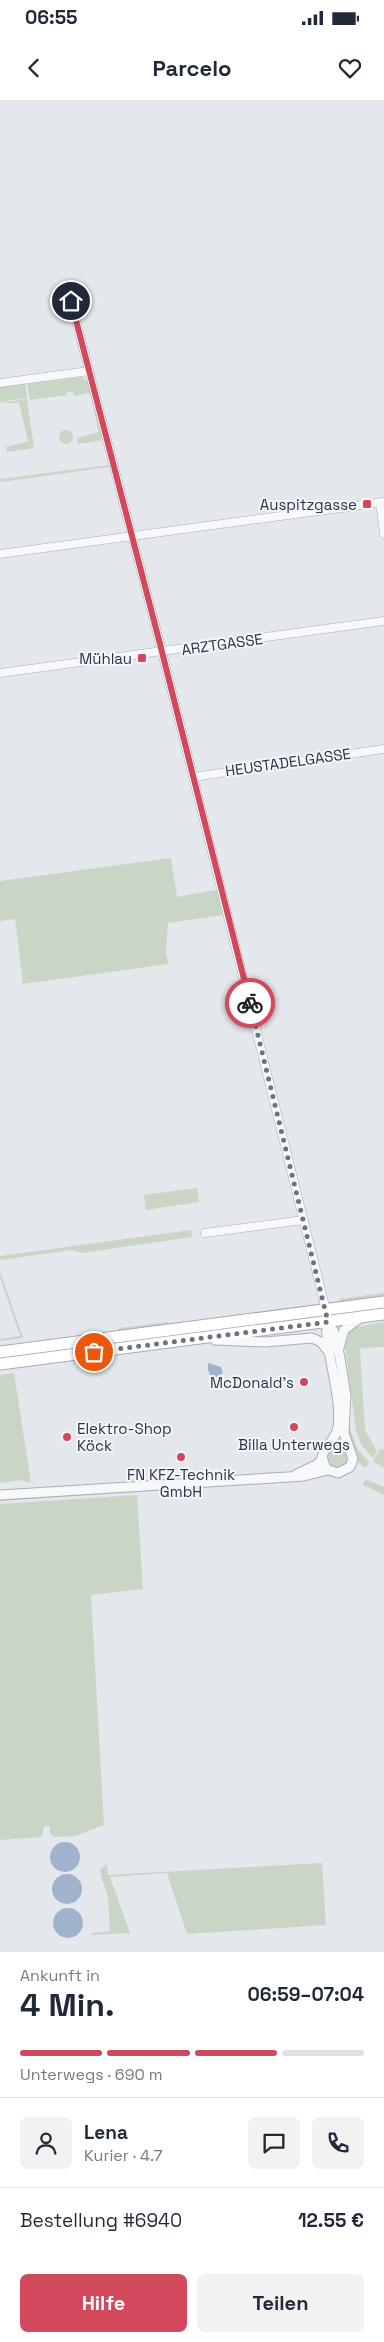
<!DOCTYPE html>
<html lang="de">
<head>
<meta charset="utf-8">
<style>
	:root { --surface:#fff; --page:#f2f2f3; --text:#1f2937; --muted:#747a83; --line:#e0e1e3; --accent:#d1495b }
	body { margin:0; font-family:"Space Grotesk",sans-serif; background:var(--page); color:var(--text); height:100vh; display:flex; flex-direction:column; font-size:19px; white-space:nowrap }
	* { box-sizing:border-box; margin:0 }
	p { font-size:16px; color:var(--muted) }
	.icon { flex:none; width:28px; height:28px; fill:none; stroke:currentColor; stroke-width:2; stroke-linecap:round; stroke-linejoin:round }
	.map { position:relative; height:1852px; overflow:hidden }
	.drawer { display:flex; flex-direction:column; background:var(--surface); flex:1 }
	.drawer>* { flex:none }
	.pin { position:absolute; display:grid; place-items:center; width:42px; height:42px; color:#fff; margin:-21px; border:2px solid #fff; border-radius:50%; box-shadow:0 1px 5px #0007 }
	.courier { position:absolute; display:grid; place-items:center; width:50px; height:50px; margin:-25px; border:4px solid #d1495b; border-radius:50%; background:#fff; color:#222; box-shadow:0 1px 6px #0007 }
	.summary em { font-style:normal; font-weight:800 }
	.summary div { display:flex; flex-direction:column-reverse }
	.summary { display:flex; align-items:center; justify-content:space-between; height:85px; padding:0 20px }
	h1 { font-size:32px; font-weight:800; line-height:38px }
	.bar { display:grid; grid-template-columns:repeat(4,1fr); gap:8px 5px; align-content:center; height:60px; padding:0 20px }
	.bar i { height:6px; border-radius:4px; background:var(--line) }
	.bar .on { background:var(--accent) }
	.bar p { grid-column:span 4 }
	.line { display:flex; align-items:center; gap:12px; padding:0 20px; border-top:1px solid var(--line) }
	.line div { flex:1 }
	.round { display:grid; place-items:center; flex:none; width:52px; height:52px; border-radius:8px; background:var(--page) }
	.button { display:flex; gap:10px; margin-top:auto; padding:10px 20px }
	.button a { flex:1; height:58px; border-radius:8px; background:var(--accent); color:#fff; font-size:20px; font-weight:800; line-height:58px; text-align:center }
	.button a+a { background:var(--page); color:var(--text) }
	.status { display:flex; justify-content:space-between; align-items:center; height:35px; padding:0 25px; background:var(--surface); direction:ltr }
	.status svg { height:14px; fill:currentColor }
	header { display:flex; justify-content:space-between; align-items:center; height:65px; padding:0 20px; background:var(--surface); font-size:22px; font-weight:800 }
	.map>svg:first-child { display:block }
</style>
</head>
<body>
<div class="status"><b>06:55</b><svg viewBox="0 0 49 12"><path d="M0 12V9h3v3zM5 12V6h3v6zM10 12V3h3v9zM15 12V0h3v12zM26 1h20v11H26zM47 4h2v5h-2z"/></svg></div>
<header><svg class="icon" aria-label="back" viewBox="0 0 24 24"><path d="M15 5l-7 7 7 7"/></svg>Parcelo<svg class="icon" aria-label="heart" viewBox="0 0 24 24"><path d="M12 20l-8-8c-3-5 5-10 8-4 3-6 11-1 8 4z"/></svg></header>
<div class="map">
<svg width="384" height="1852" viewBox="0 0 384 1852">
	<rect width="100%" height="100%" fill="#e4e7ec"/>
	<g fill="#c9d6c5">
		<path d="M82,277L90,285L103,340L78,344L77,338L99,332L90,293L74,296L73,291L67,292V295L30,300L27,284Z"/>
		<path d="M25,284L27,298L0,302V287Z"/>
		<path d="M27,299L34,348L7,352L6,347L28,341L19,303H0Z"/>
		<circle cx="66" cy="337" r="7"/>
		<path d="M109,365L110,367L0,382V379Z"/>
		<path d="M171,758L177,797L217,790L223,815L168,823L166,853L168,864L23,884L15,819L0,821V781Z"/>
		<path d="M197,1088L199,1102L146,1110L144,1095Z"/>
		<path d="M191,1130L192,1137L82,1153L72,1150L0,1160V1156Z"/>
		<path d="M0,1171L23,1238H22L0,1241V1239L20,1236L0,1177Z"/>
		<path d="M384,1193V1196L340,1202L339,1199Z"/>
		<path d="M168,1222L169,1224L118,1231L119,1228Z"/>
		<path d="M384,1222V1247L361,1248L360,1251L365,1330L377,1351L373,1358L362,1346L356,1331L345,1247L350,1231L356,1227Z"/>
		<path d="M14,1273L31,1383L20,1380L0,1383V1275Z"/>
		<path d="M348,1324L358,1350L369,1362L366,1368C350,1359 348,1341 348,1324Z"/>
		<circle cx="337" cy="1357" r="11"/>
		<path d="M380,1349H384V1368L373,1361Z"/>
		<path d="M290,1379V1382L0,1401V1398Z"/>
		<path d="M365,1379L384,1387V1395L363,1385Z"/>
		<path d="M137,1395L143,1489L91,1495L104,1725L75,1736L54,1737L50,1734V1726H44L42,1737L0,1740V1404Z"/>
		<path d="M322,1763L326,1825L187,1834L167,1773L110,1777L130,1833L92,1835V1833L110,1831L108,1796L102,1780L100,1769L107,1764L108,1775Z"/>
	</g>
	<g fill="#9fb4cc">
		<path d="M208,1263L221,1267L223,1273L217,1277H211L208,1270Z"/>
		<circle cx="65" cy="1757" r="15"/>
		<circle cx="67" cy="1789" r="15"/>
		<circle cx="68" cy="1823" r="15"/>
	</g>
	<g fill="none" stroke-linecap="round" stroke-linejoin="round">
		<defs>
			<g id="minor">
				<path d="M71,201L160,544L326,1210"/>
				<path d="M0,283L89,271"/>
				<path d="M380,402L384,434"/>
				<path d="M0,454L384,402"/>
				<path d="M0,573L384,521"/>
				<path d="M193,677L384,649"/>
				<path d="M205,1133L304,1120"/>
			</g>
			<g id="tertiary">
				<path d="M327,1216C328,1223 326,1229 327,1235C329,1262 342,1302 338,1327C336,1340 325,1345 322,1357L326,1369L338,1373L350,1367L353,1359L344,1333L346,1296L340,1258L334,1232L328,1222"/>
				<path d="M215,1240L265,1242L312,1238L321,1242L329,1252"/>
				<path d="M339,1248L344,1230L360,1218"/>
				<path d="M297,1374L318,1364L322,1359"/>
				<path d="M0,1395L304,1376L328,1370"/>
			</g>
			<g id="primary">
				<path d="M0,1252L384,1202"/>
				<path d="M0,1264L384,1214"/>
			</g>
		</defs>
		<use href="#minor" stroke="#a9aeb7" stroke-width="9"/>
		<use href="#tertiary" stroke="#a9aeb7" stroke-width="11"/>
		<use href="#primary" stroke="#a3abb8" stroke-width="13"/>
		<use href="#minor" stroke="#f7f8fa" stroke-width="8"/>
		<use href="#tertiary" stroke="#f7f8fa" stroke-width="9"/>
		<use href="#primary" stroke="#fff" stroke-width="11"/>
	</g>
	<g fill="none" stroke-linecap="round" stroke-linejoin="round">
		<path stroke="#6c737f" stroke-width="5" stroke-dasharray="0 9" d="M94,1252L328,1222L250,903"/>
		<path stroke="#d1495b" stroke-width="6" d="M71,201L160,544L250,903"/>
	</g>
	<g fill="#d1495b" stroke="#f4f6f9" stroke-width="2">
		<rect x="362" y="399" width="10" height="10" rx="2.5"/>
		<rect x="137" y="553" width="10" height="10" rx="2.5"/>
		<circle cx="304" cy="1282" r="5"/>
		<circle cx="294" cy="1327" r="5"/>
		<circle cx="67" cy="1337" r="5"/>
		<circle cx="181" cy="1357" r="5"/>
	</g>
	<g text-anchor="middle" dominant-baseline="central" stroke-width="4" stroke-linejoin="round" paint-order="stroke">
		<g font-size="15" fill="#2b3445" stroke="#f4f6f9" text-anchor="end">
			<text x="357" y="404">Auspitzgasse</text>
			<text x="132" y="558">Mühlau</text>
			<text x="294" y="1282">McDonald's</text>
			<text x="77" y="1328" text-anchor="start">Elektro-Shop<tspan x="77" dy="17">Köck</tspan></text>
			<text x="294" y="1344" text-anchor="middle">Billa Unterwegs</text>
			<text x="181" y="1374" text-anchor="middle">FN KFZ-Technik<tspan x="181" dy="17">GmbH</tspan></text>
		</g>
		<g font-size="15" fill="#2b3445" stroke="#f4f6f9">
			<text transform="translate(222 544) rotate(-8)">ARZTGASSE</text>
			<text transform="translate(288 662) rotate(-8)">HEUSTADELGASSE</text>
		</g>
	</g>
</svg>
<div class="pin" style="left:94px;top:1252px;background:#ea580c"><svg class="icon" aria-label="bag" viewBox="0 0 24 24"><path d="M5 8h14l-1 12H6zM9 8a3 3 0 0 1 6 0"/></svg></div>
<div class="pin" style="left:71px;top:201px;background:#1f2937"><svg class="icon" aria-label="home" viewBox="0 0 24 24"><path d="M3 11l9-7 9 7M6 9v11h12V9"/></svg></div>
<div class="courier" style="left:250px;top:903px"><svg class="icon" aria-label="bike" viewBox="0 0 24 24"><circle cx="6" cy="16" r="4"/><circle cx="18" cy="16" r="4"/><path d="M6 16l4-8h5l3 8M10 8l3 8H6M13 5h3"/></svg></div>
</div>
<section class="drawer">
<div class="summary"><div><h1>4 Min.</h1><p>Ankunft in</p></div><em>06:59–07:04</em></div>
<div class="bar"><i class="on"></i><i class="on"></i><i class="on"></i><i></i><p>Unterwegs · 690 m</p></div>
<div class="line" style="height:90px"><a class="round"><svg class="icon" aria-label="person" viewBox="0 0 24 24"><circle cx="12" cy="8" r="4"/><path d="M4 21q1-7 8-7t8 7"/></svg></a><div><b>Lena</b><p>Kurier · 4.7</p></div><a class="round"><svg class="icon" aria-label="chat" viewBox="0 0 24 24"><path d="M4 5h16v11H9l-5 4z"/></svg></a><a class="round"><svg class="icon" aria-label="phone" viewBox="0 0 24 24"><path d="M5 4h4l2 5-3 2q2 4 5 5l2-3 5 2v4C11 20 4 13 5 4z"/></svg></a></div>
<div class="line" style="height:65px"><div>Bestellung #6940</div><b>12.55 €</b></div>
<div class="button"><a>Hilfe</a><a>Teilen</a></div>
</section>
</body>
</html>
